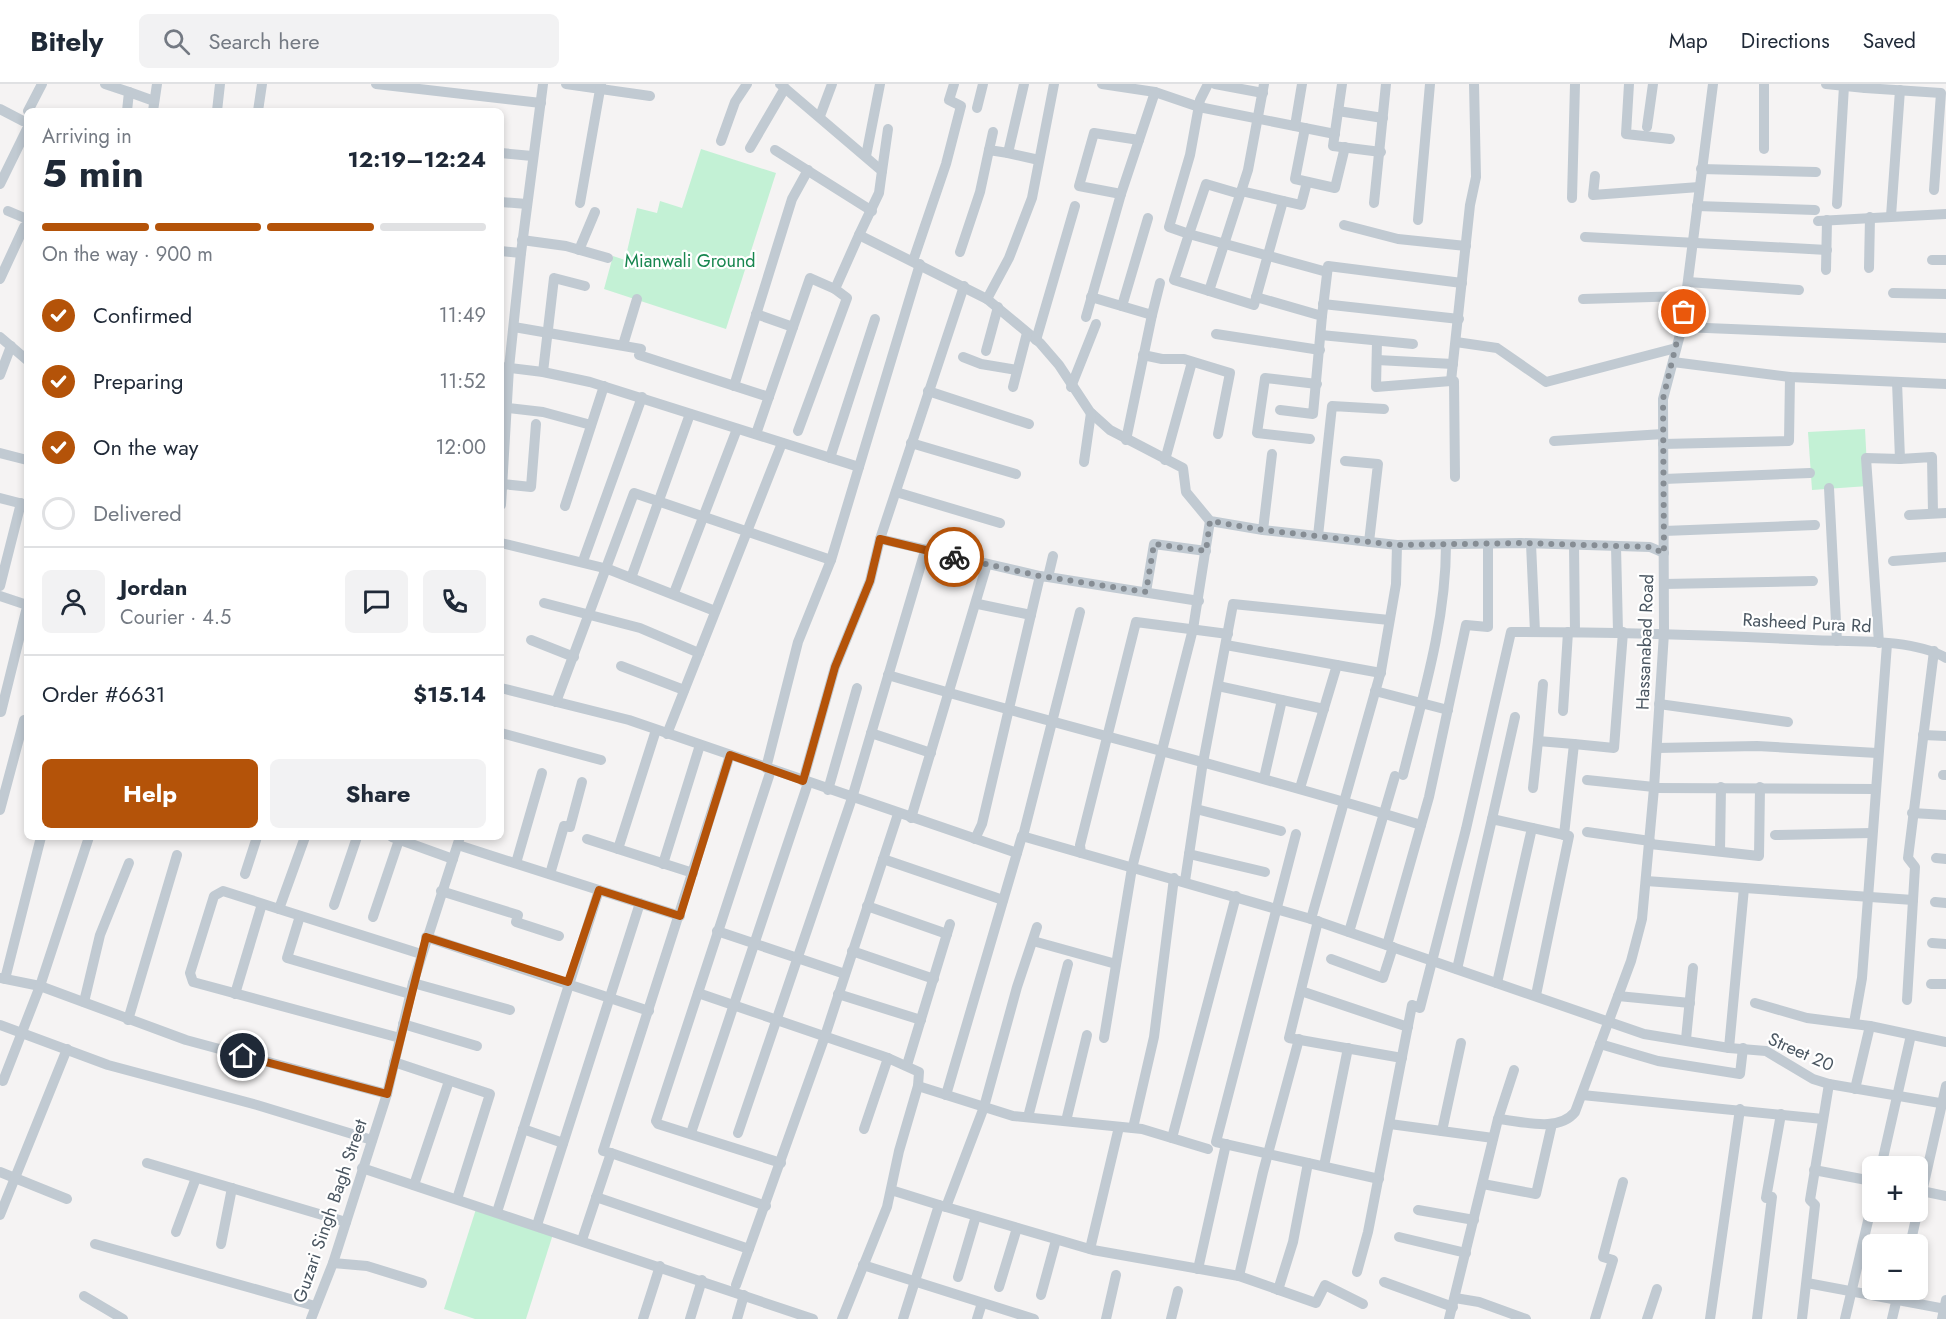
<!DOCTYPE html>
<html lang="en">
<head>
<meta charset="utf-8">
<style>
	:root { --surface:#fff; --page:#f2f2f3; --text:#1f2937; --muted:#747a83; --line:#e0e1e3; --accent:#b45309 }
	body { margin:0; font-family:Jost,sans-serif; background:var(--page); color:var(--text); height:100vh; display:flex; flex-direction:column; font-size:22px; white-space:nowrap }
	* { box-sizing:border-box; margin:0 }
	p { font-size:20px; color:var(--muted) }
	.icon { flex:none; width:33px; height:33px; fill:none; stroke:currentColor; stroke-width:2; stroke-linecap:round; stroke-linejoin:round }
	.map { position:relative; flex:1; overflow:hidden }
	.drawer { position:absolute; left:24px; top:24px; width:480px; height:732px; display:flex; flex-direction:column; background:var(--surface); border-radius:9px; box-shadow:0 3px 9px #0003 }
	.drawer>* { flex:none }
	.buttons { position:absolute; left:1862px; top:1072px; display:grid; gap:12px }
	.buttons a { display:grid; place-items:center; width:66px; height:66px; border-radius:9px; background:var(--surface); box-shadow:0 3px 9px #0003; font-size:30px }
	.pin { position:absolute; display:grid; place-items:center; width:51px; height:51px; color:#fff; margin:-26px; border:3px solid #fff; border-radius:50%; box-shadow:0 2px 6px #0007 }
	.courier { position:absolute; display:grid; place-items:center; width:60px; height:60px; margin:-30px; border:4px solid #b45309; border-radius:50%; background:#fff; color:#222; box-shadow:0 2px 8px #0007 }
	.overview em { font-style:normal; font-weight:700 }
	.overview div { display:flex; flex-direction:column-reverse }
	.overview { display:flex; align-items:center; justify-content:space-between; height:102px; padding:0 18px }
	h1 { font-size:39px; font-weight:700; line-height:45px }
	.bar { display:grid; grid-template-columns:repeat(4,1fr); gap:9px 6px; align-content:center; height:72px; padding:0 18px }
	.bar i { height:8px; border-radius:4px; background:var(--line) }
	.bar .on { background:var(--accent) }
	.bar p { grid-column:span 4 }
	.line { display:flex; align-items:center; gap:15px; padding:0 18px; border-top:2px solid var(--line) }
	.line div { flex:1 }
	.round { display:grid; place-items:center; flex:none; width:63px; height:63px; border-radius:9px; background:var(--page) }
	ol { padding:0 18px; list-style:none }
	li { display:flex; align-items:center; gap:18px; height:66px }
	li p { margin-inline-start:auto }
	li .icon { padding:6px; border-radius:50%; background:var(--accent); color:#fff; stroke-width:4 }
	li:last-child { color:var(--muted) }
	li i { width:33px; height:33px; border:3px solid var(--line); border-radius:50% }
	.action { display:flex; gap:12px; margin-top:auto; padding:12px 18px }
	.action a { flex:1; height:69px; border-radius:9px; background:var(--accent); color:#fff; font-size:24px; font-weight:700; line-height:69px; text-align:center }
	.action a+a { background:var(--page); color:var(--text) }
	header { display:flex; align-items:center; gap:36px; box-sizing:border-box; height:84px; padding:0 30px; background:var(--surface); border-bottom:2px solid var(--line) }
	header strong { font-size:28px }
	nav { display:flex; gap:33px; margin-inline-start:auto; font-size:21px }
	.search { width:420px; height:54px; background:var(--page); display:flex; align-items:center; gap:15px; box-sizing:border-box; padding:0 21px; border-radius:9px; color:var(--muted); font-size:22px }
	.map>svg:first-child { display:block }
</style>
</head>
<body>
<header>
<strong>Bitely</strong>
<div class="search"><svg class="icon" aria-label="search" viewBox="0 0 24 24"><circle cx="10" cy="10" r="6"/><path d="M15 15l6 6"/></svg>Search here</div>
<nav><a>Map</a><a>Directions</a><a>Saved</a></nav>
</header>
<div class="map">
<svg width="1946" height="1235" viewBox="0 0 1946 1235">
	<rect width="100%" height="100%" fill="#f5f3f3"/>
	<g fill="#c3f1d5">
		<path d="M701,65L776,89L726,245L604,205L613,172L625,176L637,124L657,129L660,117L682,124Z"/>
		<path d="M1865,345L1868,402L1812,406L1808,348Z"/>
		<path d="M477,1122L554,1147L526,1235H475L444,1225Z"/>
	</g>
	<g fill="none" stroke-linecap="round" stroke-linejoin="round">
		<g stroke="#c1cad2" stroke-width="10">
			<path d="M105,0L129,8L127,27"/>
			<path d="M376,0L541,19"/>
			<path d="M566,0L650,12"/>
			<path d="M780,0L882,87L879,109L859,151L987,215L1040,259L1059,281L1090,328L1110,346L1183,384L1186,408L1210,437L1263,446L1397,461L1521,459L1650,463L1664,469"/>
			<path d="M1024,0L1008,69L1039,76"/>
			<path d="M1102,0L1155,8L1199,23L1335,50"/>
			<path d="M1208,0L1200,16L1190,71L1169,143L1189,150L1174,196L1254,221L1283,117"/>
			<path d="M1215,0L1263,9"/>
			<path d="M1342,0L1333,62L1381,68"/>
			<path d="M1629,0L1626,50L1670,55"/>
			<path d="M1826,0L1865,4V0"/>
			<path d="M1865,4L1941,9L1934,106"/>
			<path d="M129,8L154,17"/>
			<path d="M977,24L983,0"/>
			<path d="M0,25L23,37"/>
			<path d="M28,27L42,0"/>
			<path d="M153,27L157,0"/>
			<path d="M217,27L220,0"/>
			<path d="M258,27L262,0"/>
			<path d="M1338,27L1383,34"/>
			<path d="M820,32L832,0"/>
			<path d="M1295,42L1302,0"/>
			<path d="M1647,43L1653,0"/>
			<path d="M1305,44L1295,95L1335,104L1345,63"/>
			<path d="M993,48L989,66L1008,69"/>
			<path d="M721,57L735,18L747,0"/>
			<path d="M750,64L785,4"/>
			<path d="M1764,65V0"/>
			<path d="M775,66L872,127"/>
			<path d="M501,69L532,72"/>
			<path d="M866,72L880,0"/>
			<path d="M1701,85L1816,88"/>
			<path d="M882,87L888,45"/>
			<path d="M1595,92L1593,111L1699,103"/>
			<path d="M0,100L27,45"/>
			<path d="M1241,107L1301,121L1307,98"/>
			<path d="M1121,110L1079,102L1094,49L1139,56"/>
			<path d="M1240,110L1206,100L1189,150L1327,188"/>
			<path d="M1572,114L1575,0"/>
			<path d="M501,118L527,120"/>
			<path d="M580,119L601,0"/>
			<path d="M1374,119L1386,0"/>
			<path d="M1837,120L1844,2"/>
			<path d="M1697,122L1815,126"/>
			<path d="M8,127L27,135"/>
			<path d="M1891,132L1900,6"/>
			<path d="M1418,136L1430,0"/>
			<path d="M1818,137L1946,130"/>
			<path d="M1344,141L1398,155L1466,162"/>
			<path d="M1585,153L1827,166"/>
			<path d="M522,156L566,162L608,174"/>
			<path d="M579,166L595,128"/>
			<path d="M501,167L521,169"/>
			<path d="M960,168L980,108L989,66"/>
			<path d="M1932,176H1946"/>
			<path d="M913,177L946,80L961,22L949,16L954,0"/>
			<path d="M1869,184L1870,133"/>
			<path d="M1826,186L1827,136"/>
			<path d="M0,195L24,143"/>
			<path d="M1688,198L1799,206"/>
			<path d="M835,205L859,151"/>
			<path d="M1209,207L1248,86L1264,0"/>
			<path d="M1893,209L1946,210"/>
			<path d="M1091,213L1152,231L1160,199"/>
			<path d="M1256,213L1322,232L1313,330L1280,326"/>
			<path d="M987,215L1009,174L1032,114L1054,0"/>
			<path d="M1583,215L1686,212"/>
			<path d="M1323,220L1459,235"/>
			<path d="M1122,222L1148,134"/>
			<path d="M756,230L793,243"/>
			<path d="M1322,232L1328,182L1462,199"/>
			<path d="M1086,233L1121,110L1155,8"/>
			<path d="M514,243L641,265L639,271L769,313"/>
			<path d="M1682,243L1946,254"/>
			<path d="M1216,250L1320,266"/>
			<path d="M1321,251L1413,260"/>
			<path d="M0,253L27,276"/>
			<path d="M1036,256L1075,122"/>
			<path d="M1377,257L1376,303L1451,297"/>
			<path d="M1456,258L1497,264L1546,298L1676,264"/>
			<path d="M623,261L637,215"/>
			<path d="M986,267L998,223"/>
			<path d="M1143,271L1162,275H1184L1230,289L1218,350"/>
			<path d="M963,273L981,280L1017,286"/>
			<path d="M1377,276L1453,280"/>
			<path d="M1673,278L1790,293L1946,300"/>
			<path d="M501,283L543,288L590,298L859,383"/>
			<path d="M543,288L554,194L585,202"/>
			<path d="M0,291L11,262"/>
			<path d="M734,302L792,115L808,86"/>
			<path d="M1013,303L1027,249"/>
			<path d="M1071,303L1096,240"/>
			<path d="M928,307L1029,340"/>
			<path d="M508,324L543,328L591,341"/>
			<path d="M756,350L810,194L835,205L847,214L798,347"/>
			<path d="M1310,355L1257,349L1265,294L1317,300"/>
			<path d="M1126,356L1152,231"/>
			<path d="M1554,357L1663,350"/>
			<path d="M911,359L1016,390"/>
			<path d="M1663,360L1789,357L1790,293"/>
			<path d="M0,369L27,376"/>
			<path d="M830,374L875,235"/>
			<path d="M1900,375L1932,373L1933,429"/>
			<path d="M1165,376L1192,278"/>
			<path d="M1345,377L1378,380L1369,458"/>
			<path d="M1084,378L1091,329"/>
			<path d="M1455,393L1454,297H1451L1470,121L1476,93L1474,0"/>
			<path d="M1664,395L1810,389"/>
			<path d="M502,400L531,403L536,340"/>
			<path d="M1829,404L1837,557"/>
			<path d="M896,408L1000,439"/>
			<path d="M0,414L27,421"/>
			<path d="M501,421L509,284L521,169L543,0"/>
			<path d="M565,422L604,302"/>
			<path d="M1909,431L1946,429"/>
			<path d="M1263,446L1272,370"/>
			<path d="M1664,447L1815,441"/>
			<path d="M1318,452L1332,322L1384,325"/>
			<path d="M880,455L964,202"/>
			<path d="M501,459L608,485L715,527"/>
			<path d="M1531,460L1535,548"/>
			<path d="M1574,461L1575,548"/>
			<path d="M1616,462L1618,548"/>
			<path d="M583,477L642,313"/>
			<path d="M1893,477L1946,473"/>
			<path d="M1048,493L1199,517"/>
			<path d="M631,494L690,330"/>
			<path d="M1664,500L1813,497"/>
			<path d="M0,502L21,419"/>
			<path d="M1146,508L1154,460L1206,467"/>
			<path d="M674,509L737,345"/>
			<path d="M0,512L27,521"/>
			<path d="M544,519L640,544L699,569"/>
			<path d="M978,520L1031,531"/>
			<path d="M1228,550L1136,538L1080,761L1081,769L1311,835L1644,950L1729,964L1766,967L1813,995L1829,1000L1946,1020"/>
			<path d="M531,556L574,573"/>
			<path d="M1879,559L1866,374L1900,375L1897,298"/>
			<path d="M1226,561L1381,589"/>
			<path d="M621,582L684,606"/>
			<path d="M888,591C1065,644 1245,686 1421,741"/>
			<path d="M1218,602L1324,625"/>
			<path d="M501,604L629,636L1017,769"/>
			<path d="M1375,607L1448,626"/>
			<path d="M556,618L634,409L831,476"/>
			<path d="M1659,620L1788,638"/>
			<path d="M1563,627L1568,548"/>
			<path d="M1,628L27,523"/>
			<path d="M501,649L601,676"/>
			<path d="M871,649L931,669"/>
			<path d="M667,650L782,359"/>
			<path d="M1923,651L1946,652"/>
			<path d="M1538,657L1543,600"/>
			<path d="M1657,664L1757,662L1877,669"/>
			<path d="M766,684L798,558L831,476L920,180"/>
			<path d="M771,686L656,1037L658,1040L781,1079"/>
			<path d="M1403,691C1422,615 1446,539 1446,461"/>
			<path d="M1943,691H1946"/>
			<path d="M1264,694L1282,616"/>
			<path d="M1587,696L1654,703"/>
			<path d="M803,697L835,583L870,497L880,455L1040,492"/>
			<path d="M1300,704L1337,581"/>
			<path d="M1533,704L1538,657L1574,660"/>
			<path d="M1654,704L1875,705"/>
			<path d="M828,706L857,604"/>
			<path d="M1196,725L1281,747"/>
			<path d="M0,726L24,636"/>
			<path d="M1912,729L1946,731"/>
			<path d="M911,734L987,480"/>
			<path d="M1492,735L1515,633"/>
			<path d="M1587,748L1650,757"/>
			<path d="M1296,750L1216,1058L1379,1095"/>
			<path d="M1564,751L1574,660L1614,664L1623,548"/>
			<path d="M1775,751L1871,749"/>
			<path d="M1023,752L1080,528"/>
			<path d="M305,753L279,825L223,807L214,812L190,889L193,898L400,954"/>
			<path d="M392,753L453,775"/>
			<path d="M587,755L693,789"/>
			<path d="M975,755L982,740L1040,492L1048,493L1053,472"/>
			<path d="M1650,760L1759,772L1760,703"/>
			<path d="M458,761L680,832"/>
			<path d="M618,765L656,646"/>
			<path d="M1720,767L1721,703"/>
			<path d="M1189,770L1265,788"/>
			<path d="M1936,774L1946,775"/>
			<path d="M883,775L1003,816"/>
			<path d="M516,779L542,689"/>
			<path d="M663,780L700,661"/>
			<path d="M245,790L257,753"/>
			<path d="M550,790L564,742L570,743L582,698"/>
			<path d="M1185,797L1202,684L1233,520L1389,536"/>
			<path d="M1646,797L1913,816"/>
			<path d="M441,807L518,831L516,838L559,852"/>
			<path d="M1935,818L1946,819"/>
			<path d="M334,821L357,753"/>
			<path d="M867,822L947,850"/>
			<path d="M279,825L421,870"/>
			<path d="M300,832L287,874L410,910"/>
			<path d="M373,833L399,756"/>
			<path d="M1311,835L1381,587L1396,500L1397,461"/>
			<path d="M1318,837L1289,954L1402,974"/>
			<path d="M717,847L845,890"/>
			<path d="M1349,848L1395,692"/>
			<path d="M426,853L649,927"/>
			<path d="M1033,857L1116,880"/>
			<path d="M1932,859L1946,860"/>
			<path d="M1387,861L1429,713L1466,541L1488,543V460"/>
			<path d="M852,867L934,895"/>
			<path d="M1331,875L1383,894L1393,863"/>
			<path d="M1457,885L1492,735L1569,752L1536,911"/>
			<path d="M0,894L40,902L186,956L387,1010"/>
			<path d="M5,895L41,753"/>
			<path d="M413,899L510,926"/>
			<path d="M1497,899L1532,744"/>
			<path d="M1931,900H1946"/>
			<path d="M1301,907L1408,943"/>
			<path d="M698,909L888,974L919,988L918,1002L899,1067L887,1123L842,1235"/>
			<path d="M235,910L262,820"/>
			<path d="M838,910L921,936"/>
			<path d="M1618,912L1690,919"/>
			<path d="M1907,916L1915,783L1908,774L1934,567"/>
			<path d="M84,918L100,851L129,779"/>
			<path d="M1755,919L1807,934L1870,942L1946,958"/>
			<path d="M128,936L177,771"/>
			<path d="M1854,939L1862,894L1887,560"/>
			<path d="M403,940L477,962"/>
			<path d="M0,941L108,981L257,1021L372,1056"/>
			<path d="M1104,954L1132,784L1193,545L1210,437"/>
			<path d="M1686,955L1693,884"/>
			<path d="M1600,960L1658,977L1740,990L1743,964"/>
			<path d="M1729,964L1744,804"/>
			<path d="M394,978L490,1010L457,1115"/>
			<path d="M907,981L950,840"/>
			<path d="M3,997L40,902L89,753"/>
			<path d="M918,1002L1013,1032L1142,1045L1208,1065"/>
			<path d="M1855,1005L1870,942"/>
			<path d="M946,1011L1022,752L1081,769"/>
			<path d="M1582,1011L1823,1035"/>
			<path d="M1028,1033L1068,880"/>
			<path d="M1498,1035C1522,1037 1558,1049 1575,1028L1631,877L1642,835L1654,704L1664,549L1663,315L1682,243L1713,0"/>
			<path d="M1066,1037L1087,951"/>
			<path d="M1390,1040L1493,1054"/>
			<path d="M1133,1044L1154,953L1174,794"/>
			<path d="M523,1045L563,1059"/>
			<path d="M864,1045L888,974"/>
			<path d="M1442,1047L1461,959"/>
			<path d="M691,1049L808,699"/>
			<path d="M738,1049L852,714L925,467"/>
			<path d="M1172,1054L1236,812"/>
			<path d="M611,1069L766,1122"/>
			<path d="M147,1079L346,1138"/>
			<path d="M1324,1082L1348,964"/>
			<path d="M1881,1083L1911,951"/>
			<path d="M362,1084L813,1235"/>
			<path d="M1814,1086L1872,1097"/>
			<path d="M0,1088L67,1115"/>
			<path d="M1483,1100L1536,1110L1552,1040"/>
			<path d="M414,1101L449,997"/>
			<path d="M891,1106L939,1121"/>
			<path d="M1917,1106L1946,1112"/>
			<path d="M596,1113L749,1165"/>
			<path d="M946,1123L1093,1166L1239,1192L1316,1219L1325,1201L1363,1220"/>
			<path d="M1418,1126L1474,1136"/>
			<path d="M497,1128L599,806"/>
			<path d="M0,1131L67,965"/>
			<path d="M537,1141L640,819"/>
			<path d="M176,1148L196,1094"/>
			<path d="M1399,1153L1466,1169"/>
			<path d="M582,1156L611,1069L603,1067L730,671"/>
			<path d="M95,1160L315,1222"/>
			<path d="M221,1160L232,1104"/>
			<path d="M1910,1161L1946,1002"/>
			<path d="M1090,1165L1119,1043"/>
			<path d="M333,1179L367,1182L422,1199"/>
			<path d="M863,1181L1034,1235"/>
			<path d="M1198,1185L1226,1060"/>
			<path d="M1357,1188L1368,1148L1412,921L1420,924L1466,745L1511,548C1612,548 1711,551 1812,556C1851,558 1912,554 1946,574"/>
			<path d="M1239,1192L1263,1088L1299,955"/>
			<path d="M958,1193L976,1132"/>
			<path d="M1384,1198L1453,1223"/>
			<path d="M1807,1199L1946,1225"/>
			<path d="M736,1201L825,952L898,730"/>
			<path d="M999,1203L1017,1144"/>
			<path d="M1278,1206L1293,1158L1308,1079"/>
			<path d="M1041,1211L1056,1156"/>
			<path d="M84,1212L123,1235"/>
			<path d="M1455,1214L1479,1218L1526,1235"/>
			<path d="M311,1235L333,1179L387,1010L413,899L460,753"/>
			<path d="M643,1235L660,1182"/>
			<path d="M690,1235L702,1196"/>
			<path d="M737,1235L744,1211"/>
			<path d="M903,1235L939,1121L946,1123L984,1023L1017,903L1037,843"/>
			<path d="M977,1235L982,1219"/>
			<path d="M1106,1235L1116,1191"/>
			<path d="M1171,1235L1178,1207"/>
			<path d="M1449,1235L1498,1035L1514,986"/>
			<path d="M1595,1235L1613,1176L1603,1173L1623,1098"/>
			<path d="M1647,1235L1657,1205"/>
			<path d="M1710,1235L1740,1025"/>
			<path d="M1757,1235L1772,1113L1766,1114L1781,1030"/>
			<path d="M1802,1235L1815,1121L1810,1116L1829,1000"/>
			<path d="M1845,1235L1872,1120"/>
			<path d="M1892,1235L1899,1206"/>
			<path d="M1942,1235L1946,1216"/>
		</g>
	</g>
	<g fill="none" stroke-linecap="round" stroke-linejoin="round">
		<path stroke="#868d94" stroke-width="6" stroke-dasharray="0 10.8" d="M954,473L1040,492L1146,508L1154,460L1206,467L1210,437L1263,446L1397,461L1521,459L1650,463L1664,469L1663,315L1684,228"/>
		<path stroke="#b45309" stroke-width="8" d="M243,972L387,1010L426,853L568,898L599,806L680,832L730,671L803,697L835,583L870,497L880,455L954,473"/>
	</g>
	<g text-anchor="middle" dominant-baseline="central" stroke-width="4.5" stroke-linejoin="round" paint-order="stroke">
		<g font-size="18" fill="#17864f" stroke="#fff">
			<text x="690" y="177">Mianwali Ground</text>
		</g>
		<g font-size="18" fill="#4a5661" stroke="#fff">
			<text transform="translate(1807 539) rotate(3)">Rasheed Pura Rd</text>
			<text transform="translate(1645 558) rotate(-88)">Hassanabad Road</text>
			<text transform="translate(1801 968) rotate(24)">Street 20</text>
			<text transform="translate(330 1127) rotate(-71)">Guzari Singh Bagh Street</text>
		</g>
	</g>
</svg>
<div class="buttons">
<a>+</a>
<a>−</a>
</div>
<div class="pin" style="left:1684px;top:228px;background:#ea580c"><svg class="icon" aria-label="bag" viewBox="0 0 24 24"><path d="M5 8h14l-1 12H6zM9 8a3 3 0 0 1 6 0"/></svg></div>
<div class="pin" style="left:243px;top:972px;background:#1f2937"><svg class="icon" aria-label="home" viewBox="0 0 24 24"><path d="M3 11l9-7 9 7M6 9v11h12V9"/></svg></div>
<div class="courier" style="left:954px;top:473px"><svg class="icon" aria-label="bike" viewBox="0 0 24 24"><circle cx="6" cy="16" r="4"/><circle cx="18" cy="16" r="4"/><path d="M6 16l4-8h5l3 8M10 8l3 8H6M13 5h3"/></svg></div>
<section class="drawer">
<div class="overview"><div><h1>5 min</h1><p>Arriving in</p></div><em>12:19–12:24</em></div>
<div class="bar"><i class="on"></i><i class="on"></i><i class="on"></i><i></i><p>On the way · 900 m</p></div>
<ol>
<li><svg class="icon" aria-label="check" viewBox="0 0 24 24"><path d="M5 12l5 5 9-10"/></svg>Confirmed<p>11:49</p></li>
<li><svg class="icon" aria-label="check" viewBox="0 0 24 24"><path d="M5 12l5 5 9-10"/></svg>Preparing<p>11:52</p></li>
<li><svg class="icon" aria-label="check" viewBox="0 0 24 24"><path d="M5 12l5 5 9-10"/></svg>On the way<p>12:00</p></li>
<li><i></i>Delivered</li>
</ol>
<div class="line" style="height:108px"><a class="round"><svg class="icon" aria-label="person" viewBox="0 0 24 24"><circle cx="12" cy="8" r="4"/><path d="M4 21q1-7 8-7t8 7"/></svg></a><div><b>Jordan</b><p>Courier · 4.5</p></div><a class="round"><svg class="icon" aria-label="chat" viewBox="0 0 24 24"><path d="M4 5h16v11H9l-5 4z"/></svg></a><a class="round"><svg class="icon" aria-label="phone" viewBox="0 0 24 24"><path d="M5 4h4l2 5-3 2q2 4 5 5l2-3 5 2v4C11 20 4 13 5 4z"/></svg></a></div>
<div class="line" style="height:78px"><div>Order #6631</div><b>$15.14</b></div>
<div class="action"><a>Help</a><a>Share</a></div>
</section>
</div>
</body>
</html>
